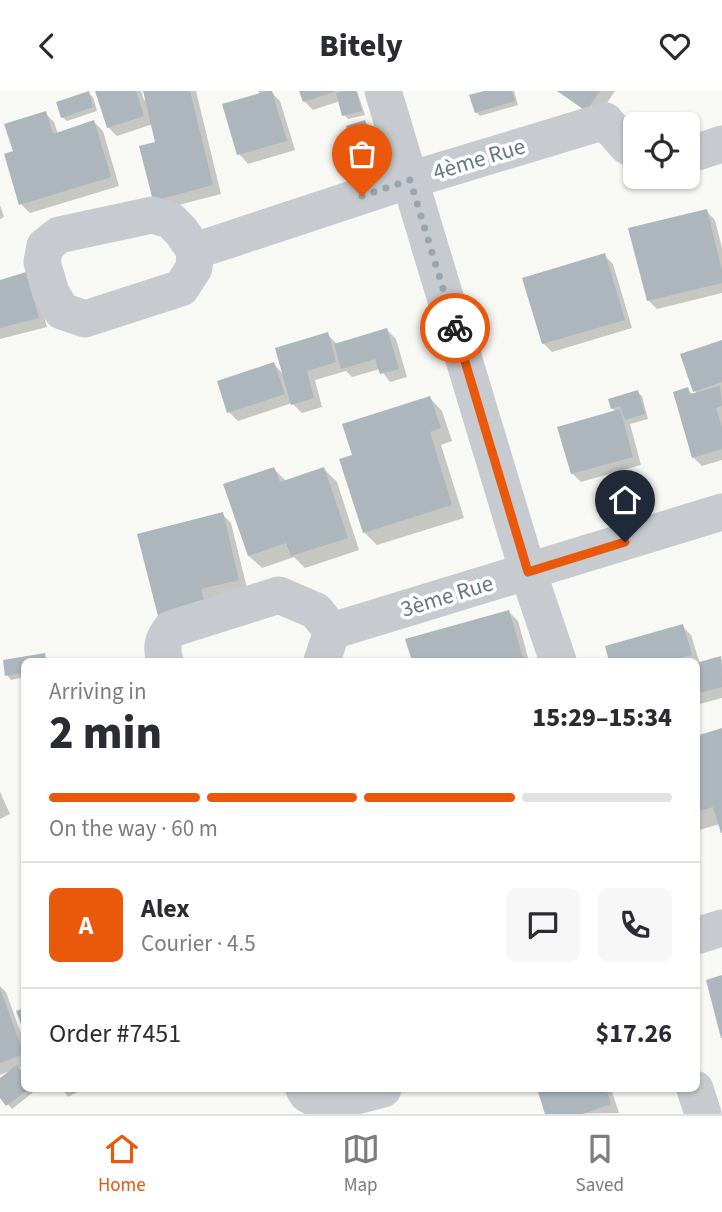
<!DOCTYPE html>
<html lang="en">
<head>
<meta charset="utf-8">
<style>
	:root { --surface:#fff; --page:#f7f7f7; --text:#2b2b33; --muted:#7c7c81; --line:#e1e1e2; --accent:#ea580c }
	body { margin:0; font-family:"Source Sans 3",sans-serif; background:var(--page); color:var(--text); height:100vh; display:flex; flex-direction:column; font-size:26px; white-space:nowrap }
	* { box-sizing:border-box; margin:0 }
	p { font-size:23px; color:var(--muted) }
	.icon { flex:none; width:38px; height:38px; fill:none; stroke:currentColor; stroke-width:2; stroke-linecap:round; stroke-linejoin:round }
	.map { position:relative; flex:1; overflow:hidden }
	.details { position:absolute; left:21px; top:567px; width:679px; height:434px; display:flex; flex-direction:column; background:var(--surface); border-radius:10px; box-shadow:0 2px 5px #0004 }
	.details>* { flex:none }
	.buttons { position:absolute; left:623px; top:21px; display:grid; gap:14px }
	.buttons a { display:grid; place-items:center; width:77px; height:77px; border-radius:10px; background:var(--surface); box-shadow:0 2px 5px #0004; font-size:35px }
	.pin { position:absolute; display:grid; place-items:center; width:60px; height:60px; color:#fff; margin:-72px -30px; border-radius:50% 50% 50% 0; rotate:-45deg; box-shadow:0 0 7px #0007 }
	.pin .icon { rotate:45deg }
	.courier { position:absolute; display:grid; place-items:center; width:70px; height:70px; margin:-35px; border:5px solid #ea580c; border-radius:50%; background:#fff; color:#222; box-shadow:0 2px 9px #0007 }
	.summary em { font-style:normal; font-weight:800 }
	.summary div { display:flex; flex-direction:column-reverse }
	.summary { display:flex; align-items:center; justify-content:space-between; height:119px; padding:0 28px }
	h1 { font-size:46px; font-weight:800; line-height:52px }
	.bar { display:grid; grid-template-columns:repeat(4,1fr); gap:10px 7px; align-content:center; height:84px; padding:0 28px }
	.bar i { height:9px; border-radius:5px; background:var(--line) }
	.bar .active { background:var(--accent) }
	.bar p { grid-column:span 4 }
	.line { display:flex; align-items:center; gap:18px; padding:0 28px; border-top:2px solid var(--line) }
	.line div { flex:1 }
	.round { display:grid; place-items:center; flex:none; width:74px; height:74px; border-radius:10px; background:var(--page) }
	header { display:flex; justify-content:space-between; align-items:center; height:91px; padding:0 28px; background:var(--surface); font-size:32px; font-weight:800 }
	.dock { display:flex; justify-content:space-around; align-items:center; height:98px; border-top:2px solid var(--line); background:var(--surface); font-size:19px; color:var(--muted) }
	.dock a { display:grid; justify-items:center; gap:4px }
	.dock .active { color:var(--accent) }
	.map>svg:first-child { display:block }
</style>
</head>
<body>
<header><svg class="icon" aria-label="back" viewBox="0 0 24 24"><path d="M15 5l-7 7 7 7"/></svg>Bitely<svg class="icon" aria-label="heart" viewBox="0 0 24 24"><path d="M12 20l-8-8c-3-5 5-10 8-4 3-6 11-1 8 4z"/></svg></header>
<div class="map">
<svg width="722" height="1023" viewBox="0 0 722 1023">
	<rect width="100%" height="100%" fill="#f8f8f4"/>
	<g fill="#0003">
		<path d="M97,0H141L144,9H147L145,0H196L221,103L163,118L154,109L158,52L153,33L117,45L108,36Z"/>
		<path d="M258,0H270L280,10L295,59L248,73L239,63L224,14L261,3Z"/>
		<path d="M301,0H357L365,24L348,28L344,24L340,10L313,19L304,10Z"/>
		<path d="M490,0H514L518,14L480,25L476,21Z"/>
		<path d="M615,0L596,28L561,1V0Z"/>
		<path d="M88,2L93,6L97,20L67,30L62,26Z"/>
		<path d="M45,22L54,31L58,43L94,31L103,40L119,95L30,122L21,113Z"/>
		<path d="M365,31L369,36L381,75L364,80L360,76Z"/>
		<path d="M0,114L4,126L0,128Z"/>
		<path d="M706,120L715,129L722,157V202L657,218L648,209Z"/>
		<path d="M604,164L613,173L632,237L552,261L543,252Z"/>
		<path d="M0,191L35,192L47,236L0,248Z"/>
		<path d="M387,239L396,248L407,286L390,291L380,278L352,286L346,280L315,289L322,316L302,322L292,312L238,330L229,321L219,291L274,273L284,284L327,243L337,253Z"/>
		<path d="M722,251V369L702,375L693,366L687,298L693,304L698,303L695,300Z"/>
		<path d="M637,301L642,305L648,328L630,333L641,374L581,391L572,382L616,321L612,317Z"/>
		<path d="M430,307L442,320L452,350L441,354L464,427L377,454L364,441L354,366Z"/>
		<path d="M274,378L286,390L324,378L337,391L359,459L305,477L294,466L262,477L249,465Z"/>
		<path d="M222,423L231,432L247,497L168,533Z"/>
		<path d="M509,521L518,530L529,570H413L407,549Z"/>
		<path d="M682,535L691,544L700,573L720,567L722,569V607L696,614V570H611L607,556Z"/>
		<path d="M44,564L49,570H24V586L11,589L7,584L5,570Z"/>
		<path d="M722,639V739L720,733L696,740V647Z"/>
		<path d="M0,701L10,723L0,728Z"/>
		<path d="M0,895L6,901L24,951V975L18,977L24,984V998L36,999L12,1018L0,1004V990L12,979L0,984Z"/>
		<path d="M62,998H83L68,1006Z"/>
		<path d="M539,998H611L619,1022L547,1023Z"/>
	</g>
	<g fill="#acb6bc">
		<path d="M89,0L93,16L61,27L56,11Z"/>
		<path d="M95,0H136L144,25L107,37Z"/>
		<path d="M143,0H190L213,94L153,110L139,55L155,51Z"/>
		<path d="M267,0H272L287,50L237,64L222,13Z"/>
		<path d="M299,0H334V1L303,11Z"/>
		<path d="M345,0H356L362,20L342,25L336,2Z"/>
		<path d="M484,0H512L515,10L475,22L469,4Z"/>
		<path d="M557,0H600L586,20Z"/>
		<path d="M46,20L53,43L94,29L111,86L19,114L4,63L13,60L4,33Z"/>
		<path d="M365,29L378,70L358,77L346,35Z"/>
		<path d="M707,118L722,180V192L647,210L628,137Z"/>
		<path d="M605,162L625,229L542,253L522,187Z"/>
		<path d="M26,181L39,227L0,237V189Z"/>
		<path d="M387,237L399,278L380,283L375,268L341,278L334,253Z"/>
		<path d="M328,241L336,271L307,280L314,307L291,314L275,257Z"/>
		<path d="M722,249V291L693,301L680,263Z"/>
		<path d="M274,271L285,303L227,322L217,290Z"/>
		<path d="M720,295L722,315L716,317L722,337V358L692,367L673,301L688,296L690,303Z"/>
		<path d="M638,299L645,323L625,329L620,315L611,318L608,308Z"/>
		<path d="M430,305L441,337L430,341L452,414L363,442L339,368L352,364L342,333Z"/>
		<path d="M620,318L633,366L571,383L557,336Z"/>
		<path d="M274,376L280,391L324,376L348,447L291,465L286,452L248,465L223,393Z"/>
		<path d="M223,421L239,489L201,498L205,513L158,525L137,443Z"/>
		<path d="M509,519L524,570H412L405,548Z"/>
		<path d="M683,533L692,564L680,567L681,570H609L605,555Z"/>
		<path d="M45,562L46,570H24V582L5,585L3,569Z"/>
		<path d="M721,565L722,596L696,603V572Z"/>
		<path d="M722,637V742H721L713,716L696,721V645Z"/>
		<path d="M722,884V947H721L706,889Z"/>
		<path d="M0,898L24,963L0,972Z"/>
		<path d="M24,917V941L16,920Z"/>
		<path d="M17,974L24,983V998H29L6,1015L0,1007V987Z"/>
		<path d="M537,998H606L611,1013L582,1023H545Z"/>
	</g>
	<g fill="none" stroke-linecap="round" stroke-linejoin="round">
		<g stroke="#c7cbcf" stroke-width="37">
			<path d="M383,0L528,481L558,570"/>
			<path d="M605,30L627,55L635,59"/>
			<path d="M688,64L722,53"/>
			<path d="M152,124L170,129L181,140L195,160L194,177L181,197L85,228L62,220L51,202L42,171L45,155L59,144Z"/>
			<path d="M195,160L410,89L605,30"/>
			<path d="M332,540L722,421"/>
			<path d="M165,570C161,557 162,549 171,538L279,504L316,520L332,540L322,570"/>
			<path d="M696,845L722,837"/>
			<path d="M304,998L307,1003L325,1013L383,998"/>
			<path d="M695,998L703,1023"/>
		</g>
	</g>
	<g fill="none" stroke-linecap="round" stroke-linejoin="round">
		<path stroke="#97a5ae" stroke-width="7" stroke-dasharray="0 12.6" d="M362,105L410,89L455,237"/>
		<path stroke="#ea580c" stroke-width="9" d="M455,237L528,481L625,451"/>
	</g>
	<g text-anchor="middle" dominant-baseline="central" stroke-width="7" stroke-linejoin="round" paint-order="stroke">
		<g font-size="23" fill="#637989" stroke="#fff">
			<text transform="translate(479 68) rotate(-17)">4ème Rue</text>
			<text transform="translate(447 505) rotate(-17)">3ème Rue</text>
		</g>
	</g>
</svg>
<div class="buttons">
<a><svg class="icon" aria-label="locate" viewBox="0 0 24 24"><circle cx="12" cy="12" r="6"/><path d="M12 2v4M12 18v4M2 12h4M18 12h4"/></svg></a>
</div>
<div class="pin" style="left:362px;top:105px;background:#ea580c"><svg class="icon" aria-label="bag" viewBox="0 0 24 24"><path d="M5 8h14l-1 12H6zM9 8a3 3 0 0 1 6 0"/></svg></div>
<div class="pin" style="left:625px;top:451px;background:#1f2937"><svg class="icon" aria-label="home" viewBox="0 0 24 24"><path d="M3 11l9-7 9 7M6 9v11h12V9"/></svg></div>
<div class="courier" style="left:455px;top:237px"><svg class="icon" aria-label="bike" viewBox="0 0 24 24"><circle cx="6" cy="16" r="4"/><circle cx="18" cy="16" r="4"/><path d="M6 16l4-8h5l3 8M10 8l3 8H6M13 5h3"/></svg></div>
<section class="details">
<div class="summary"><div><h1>2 min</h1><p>Arriving in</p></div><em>15:29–15:34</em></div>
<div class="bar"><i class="active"></i><i class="active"></i><i class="active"></i><i></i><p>On the way · 60 m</p></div>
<div class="line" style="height:126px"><b class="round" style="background:var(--accent);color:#fff">A</b><div><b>Alex</b><p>Courier · 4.5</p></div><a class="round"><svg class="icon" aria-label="chat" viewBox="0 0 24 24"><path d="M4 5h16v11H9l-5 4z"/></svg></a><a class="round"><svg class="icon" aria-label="phone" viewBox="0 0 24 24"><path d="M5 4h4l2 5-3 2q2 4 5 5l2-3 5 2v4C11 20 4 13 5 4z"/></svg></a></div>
<div class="line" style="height:91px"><div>Order #7451</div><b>$17.26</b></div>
</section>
</div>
<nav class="dock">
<a class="active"><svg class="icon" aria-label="home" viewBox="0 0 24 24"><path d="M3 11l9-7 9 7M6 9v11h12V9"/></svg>Home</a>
<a><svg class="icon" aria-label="map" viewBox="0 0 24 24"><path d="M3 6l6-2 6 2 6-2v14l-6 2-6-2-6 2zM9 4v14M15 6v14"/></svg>Map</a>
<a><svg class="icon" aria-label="saved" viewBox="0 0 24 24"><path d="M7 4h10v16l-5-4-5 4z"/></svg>Saved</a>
</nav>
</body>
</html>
